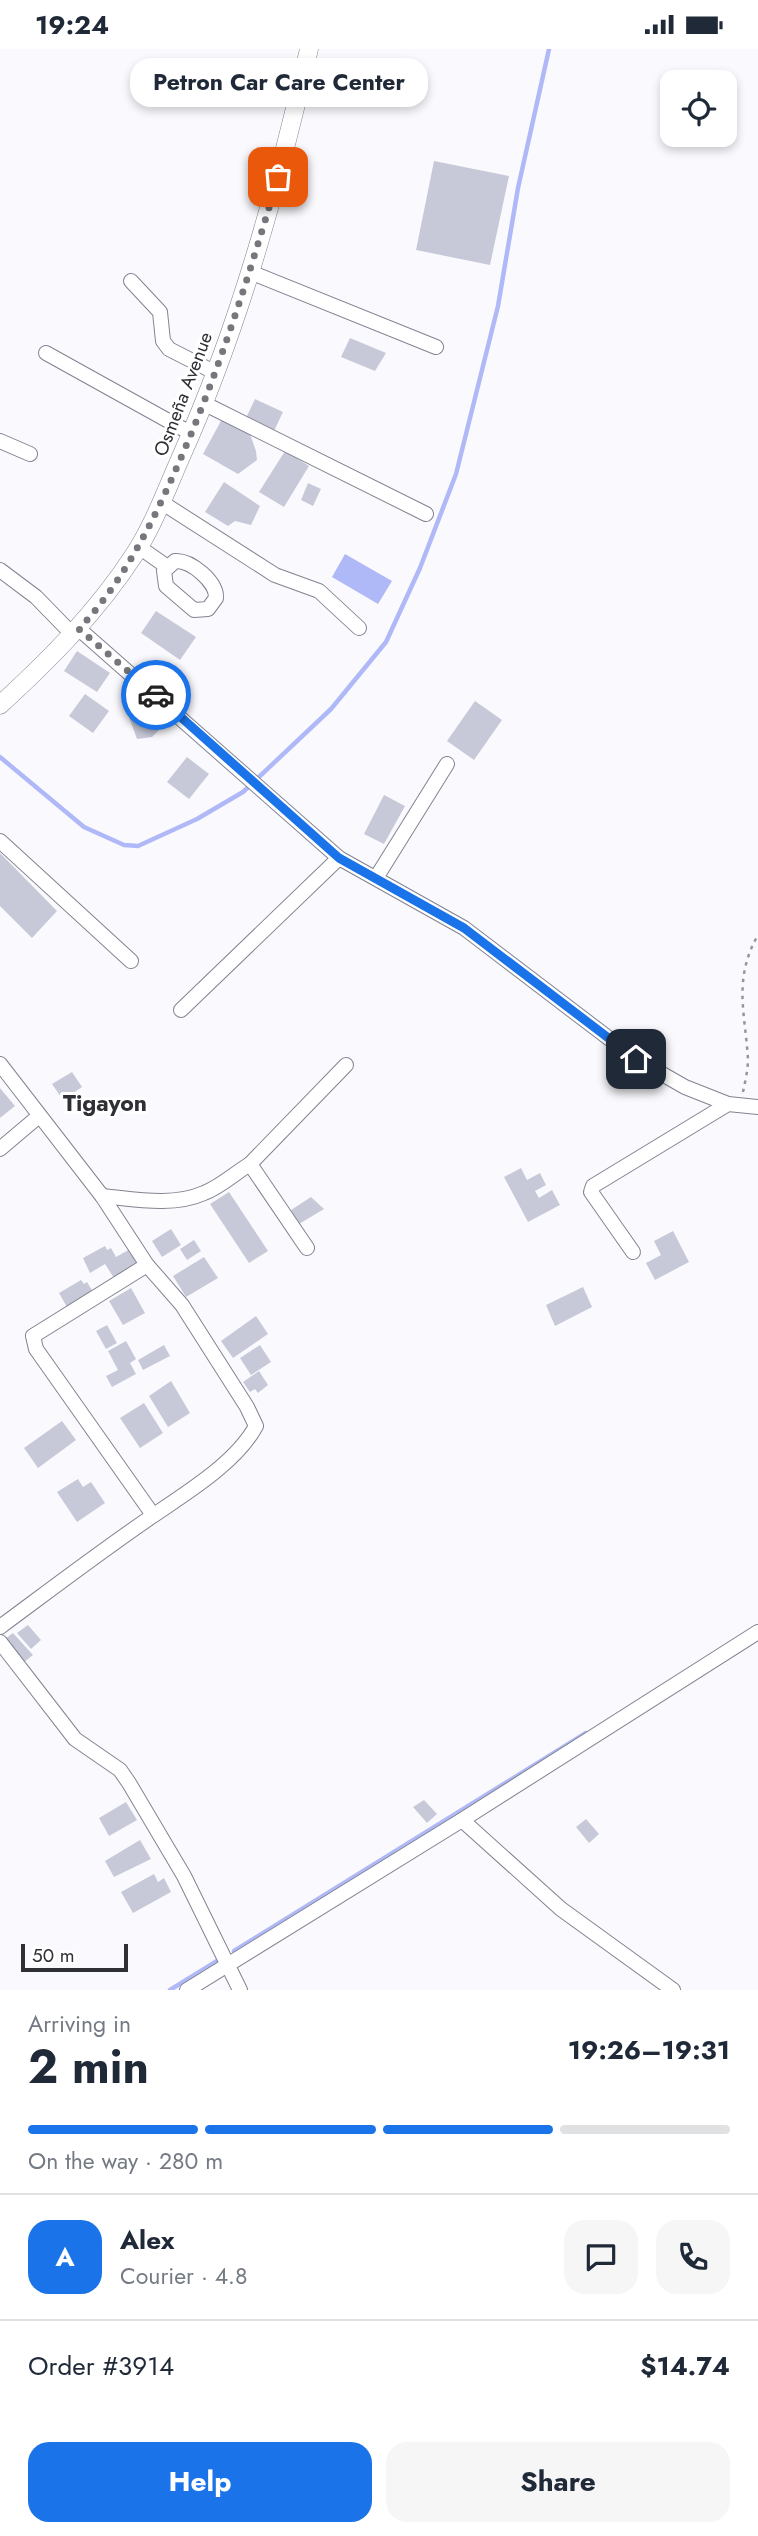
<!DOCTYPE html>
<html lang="en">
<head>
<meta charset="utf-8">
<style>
	:root { --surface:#fff; --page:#f6f6f7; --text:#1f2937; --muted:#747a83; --line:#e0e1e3; --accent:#1a73e8 }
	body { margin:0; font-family:Jost,sans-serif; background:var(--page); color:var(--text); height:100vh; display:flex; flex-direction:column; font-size:26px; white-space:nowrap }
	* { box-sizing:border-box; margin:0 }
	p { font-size:23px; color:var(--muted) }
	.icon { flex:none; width:38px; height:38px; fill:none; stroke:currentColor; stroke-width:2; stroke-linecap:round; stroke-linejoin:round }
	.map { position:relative; height:1941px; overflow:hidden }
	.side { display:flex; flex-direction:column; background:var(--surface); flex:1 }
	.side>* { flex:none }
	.tools { position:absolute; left:660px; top:21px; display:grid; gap:14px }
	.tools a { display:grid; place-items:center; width:77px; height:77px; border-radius:14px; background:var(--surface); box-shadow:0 4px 10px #0003; font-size:35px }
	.scale { position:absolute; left:21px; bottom:18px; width:107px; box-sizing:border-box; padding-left:7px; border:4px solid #2f3036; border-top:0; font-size:19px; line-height:24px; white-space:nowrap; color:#2f3036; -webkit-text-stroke:5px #fff; paint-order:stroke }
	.pin { position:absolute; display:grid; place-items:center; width:60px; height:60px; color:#fff; margin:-30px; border-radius:14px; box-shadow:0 4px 10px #0006 }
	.courier { position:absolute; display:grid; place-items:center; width:70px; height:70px; margin:-35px; border:5px solid #1a73e8; border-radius:50%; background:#fff; color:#222; box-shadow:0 2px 9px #0007 }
	.bubble { position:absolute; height:49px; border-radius:21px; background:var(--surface); box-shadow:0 4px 10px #0003; font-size:23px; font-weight:700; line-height:49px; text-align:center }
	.summary em { font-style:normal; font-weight:700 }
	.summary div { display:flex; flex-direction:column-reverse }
	.summary { display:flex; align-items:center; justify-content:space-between; height:119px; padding:0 28px }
	h1 { font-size:46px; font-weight:700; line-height:52px }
	.bar { display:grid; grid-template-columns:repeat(4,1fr); gap:10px 7px; align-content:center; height:84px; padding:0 28px }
	.bar i { height:9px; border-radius:5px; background:var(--line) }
	.bar .selected { background:var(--accent) }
	.bar p { grid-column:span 4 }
	.line { display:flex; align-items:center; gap:18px; padding:0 28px; border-top:2px solid var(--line) }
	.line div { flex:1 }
	.round { display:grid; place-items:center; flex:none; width:74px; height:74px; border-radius:21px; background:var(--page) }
	.primary-button { display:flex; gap:14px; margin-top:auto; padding:14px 28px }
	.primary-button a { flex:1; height:80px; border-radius:21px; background:var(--accent); color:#fff; font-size:28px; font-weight:700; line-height:80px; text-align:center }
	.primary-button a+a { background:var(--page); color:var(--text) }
	.status { display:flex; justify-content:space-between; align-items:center; height:49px; padding:0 35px; background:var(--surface); direction:ltr }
	.status svg { height:19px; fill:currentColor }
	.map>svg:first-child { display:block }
</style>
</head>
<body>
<div class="status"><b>19:24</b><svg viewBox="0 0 49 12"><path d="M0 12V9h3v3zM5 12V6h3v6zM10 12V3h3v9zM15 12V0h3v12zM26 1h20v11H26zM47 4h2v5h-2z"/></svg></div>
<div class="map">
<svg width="758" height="1941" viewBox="0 0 758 1941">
	<rect width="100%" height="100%" fill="#fafafe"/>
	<path fill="#b0b9f7" d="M345,505L392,532L378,555L332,528Z"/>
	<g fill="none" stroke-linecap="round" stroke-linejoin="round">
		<g stroke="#b0b9f7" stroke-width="4.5">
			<path d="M0,708L84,778L124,796L138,797L197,770L243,743L331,660L386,593L420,519L456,425L498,257L518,139L549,0"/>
			<path d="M234,1902L586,1684"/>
			<path d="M170,1941L217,1912"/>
		</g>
	</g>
	<g fill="#c7c9d8">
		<path d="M434,112L509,127L490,216L416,201Z"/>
		<path d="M350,289L386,304L375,322L341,308Z"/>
		<path d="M255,350L283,363L274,382L246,369Z"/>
		<path d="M222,370L250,385L256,402L257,411L238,425L203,405Z"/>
		<path d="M285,402L309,417L284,458L259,443Z"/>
		<path d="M224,433L260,457L251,476L235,472L228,477L205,463Z"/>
		<path d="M308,434L321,440L313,457L301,451Z"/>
		<path d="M156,562L196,588L180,611L141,584Z"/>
		<path d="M77,602L110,624L97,643L64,622Z"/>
		<path d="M85,645L109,662L93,684L69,667Z"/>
		<path d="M139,648L156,659L161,679L152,688L137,690L128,665Z"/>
		<path d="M475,652L502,671L474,711L447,692Z"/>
		<path d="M187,708L209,725L189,750L167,733Z"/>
		<path d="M384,746L405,757L384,795L364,785Z"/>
		<path d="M0,804L57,862L32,889L0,857Z"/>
		<path d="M72,1023L82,1038L63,1051L52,1035Z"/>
		<path d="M0,1039L15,1057L0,1069Z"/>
		<path d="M521,1119L527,1131L540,1124L546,1136L535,1142L539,1149L552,1141L560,1156L528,1173L504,1128Z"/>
		<path d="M229,1143L268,1202L249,1214L210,1155Z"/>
		<path d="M311,1148L324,1160L299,1175L291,1161Z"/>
		<path d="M171,1180L181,1196L162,1208L152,1192Z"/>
		<path d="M673,1182L689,1213L655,1231L646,1214L661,1206L654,1192Z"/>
		<path d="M194,1191L201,1202L187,1211L180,1200Z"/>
		<path d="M105,1197L107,1201L111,1199L116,1208L132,1199L141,1213L114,1229L105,1215L90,1224L83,1209Z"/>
		<path d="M204,1208L218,1229L186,1248L173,1227Z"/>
		<path d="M81,1231L84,1235L87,1233L93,1243L67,1258L59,1244Z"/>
		<path d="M583,1238L592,1258L555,1277L546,1256Z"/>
		<path d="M131,1239L145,1264L123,1276L109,1252Z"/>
		<path d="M256,1267L268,1285L233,1309L221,1292Z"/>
		<path d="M107,1276L117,1294L106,1300L96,1282Z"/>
		<path d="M126,1292L136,1310L130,1314L136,1325L112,1338L106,1327L118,1321L108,1302Z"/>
		<path d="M164,1296L170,1307L143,1321L138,1311Z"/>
		<path d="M260,1296L271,1313L251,1326L240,1309Z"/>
		<path d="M259,1322L268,1336L258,1344L255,1340L250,1343L243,1333Z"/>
		<path d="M171,1332L190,1364L168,1378L149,1347Z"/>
		<path d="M144,1354L163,1384L140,1399L120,1369Z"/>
		<path d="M62,1372L76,1391L38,1419L24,1399Z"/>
		<path d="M78,1430L83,1438L91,1433L105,1454L77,1473L57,1443Z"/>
		<path d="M28,1576L41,1591L31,1600L17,1584Z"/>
		<path d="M13,1584L33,1606L23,1614L5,1590Z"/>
		<path d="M424,1751L437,1765L427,1774L413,1758Z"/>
		<path d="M126,1753L137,1771L109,1787L99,1769Z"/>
		<path d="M586,1770L599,1785L589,1794L576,1778Z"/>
		<path d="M140,1791L151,1810L114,1828L105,1812Z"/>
		<path d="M154,1825L158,1833L164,1829L171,1843L133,1864L121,1843Z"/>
	</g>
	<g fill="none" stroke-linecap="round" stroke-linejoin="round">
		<defs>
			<g id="minor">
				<path d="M250,223L436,298"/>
				<path d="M131,232L160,263L163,292L169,300L216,324"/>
				<path d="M46,304L192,385"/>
				<path d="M205,355L426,465"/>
				<path d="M0,392L30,405"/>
				<path d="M161,453L275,526L319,542L359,579"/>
				<path d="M139,498L166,517"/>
				<path d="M175,512C191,511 217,533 216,549L208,560L194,561L166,537L164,522Z"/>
				<path d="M0,521L36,548L73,586"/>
				<path d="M79,580L339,809L464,879L636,1010L685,1038L728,1055L758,1058"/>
				<path d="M0,792L131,912"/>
				<path d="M376,829L447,715"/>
				<path d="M181,961L339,809"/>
				<path d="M0,1015L102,1147L147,1216L182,1256L247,1358L256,1377C236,1414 186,1444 151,1468C100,1503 50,1541 0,1578"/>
				<path d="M0,1100L39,1067"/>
				<path d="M250,1115L346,1016"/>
				<path d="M102,1147C134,1150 173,1158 204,1144C220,1138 235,1124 250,1115L307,1199"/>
				<path d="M633,1203L591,1143L593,1137L728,1055"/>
				<path d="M147,1216L33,1287L36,1300L48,1317L153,1466"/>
				<path d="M0,1593L75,1690L120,1721L129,1734L184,1827L240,1941"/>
				<path d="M462,1771L561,1860L673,1941"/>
				<path d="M187,1941L462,1771L758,1583"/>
			</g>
			<path id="major" d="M0,656C50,610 97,563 134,506C153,477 166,442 180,410C239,279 277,140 309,0"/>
		</defs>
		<use href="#minor" stroke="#818391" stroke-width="16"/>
		<use href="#major" stroke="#818391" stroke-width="19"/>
		<path stroke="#95969b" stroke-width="2.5" stroke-dasharray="3.5 5" stroke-linecap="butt" d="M743,1043C745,1033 748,1021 748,1010C745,963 733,930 758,886"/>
		<use href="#minor" stroke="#fff" stroke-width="14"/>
		<use href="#major" stroke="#fff" stroke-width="18"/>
	</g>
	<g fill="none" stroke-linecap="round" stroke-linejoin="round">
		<path stroke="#76777c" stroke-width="7" stroke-dasharray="0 12.6" d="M156,646L79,580C122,534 151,477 176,420C218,326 249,227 278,128"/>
		<path stroke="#1a73e8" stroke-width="9" d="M156,646L339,809L464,879L636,1010"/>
	</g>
	<g text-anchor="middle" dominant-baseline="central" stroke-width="6" stroke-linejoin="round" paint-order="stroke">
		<g font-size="19" fill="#2f3036" stroke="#fff">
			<text transform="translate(183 345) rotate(-69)">Osmeña Avenue</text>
		</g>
		<g font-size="23" font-weight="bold" fill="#2f3036" stroke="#fff">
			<text x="105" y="1054">Tigayon</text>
		</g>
	</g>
</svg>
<div class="tools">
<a><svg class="icon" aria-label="locate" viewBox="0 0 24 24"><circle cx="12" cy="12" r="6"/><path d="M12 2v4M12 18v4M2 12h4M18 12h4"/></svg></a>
</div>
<div class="scale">50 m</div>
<div class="pin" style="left:278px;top:128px;background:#ea580c"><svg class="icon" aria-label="bag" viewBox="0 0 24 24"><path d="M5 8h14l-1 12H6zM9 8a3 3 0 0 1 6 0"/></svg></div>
<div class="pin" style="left:636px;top:1010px;background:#1f2937"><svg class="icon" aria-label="home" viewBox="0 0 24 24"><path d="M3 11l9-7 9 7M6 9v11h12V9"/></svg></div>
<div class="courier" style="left:156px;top:646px"><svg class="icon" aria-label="car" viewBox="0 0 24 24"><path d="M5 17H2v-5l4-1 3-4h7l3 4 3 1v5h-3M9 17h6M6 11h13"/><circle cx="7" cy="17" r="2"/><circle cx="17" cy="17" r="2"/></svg></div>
<div class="bubble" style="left:130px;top:9px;width:298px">Petron Car Care Center</div>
</div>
<section class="side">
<div class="summary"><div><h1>2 min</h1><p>Arriving in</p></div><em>19:26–19:31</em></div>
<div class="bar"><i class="selected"></i><i class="selected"></i><i class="selected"></i><i></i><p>On the way · 280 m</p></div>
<div class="line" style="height:126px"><b class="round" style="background:var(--accent);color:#fff">A</b><div><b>Alex</b><p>Courier · 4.8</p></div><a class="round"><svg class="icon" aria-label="chat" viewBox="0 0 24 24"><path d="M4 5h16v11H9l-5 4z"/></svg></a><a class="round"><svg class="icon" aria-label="phone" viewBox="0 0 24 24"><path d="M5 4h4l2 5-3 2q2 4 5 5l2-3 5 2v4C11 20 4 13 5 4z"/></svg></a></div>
<div class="line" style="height:91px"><div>Order #3914</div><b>$14.74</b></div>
<div class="primary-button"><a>Help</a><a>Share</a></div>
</section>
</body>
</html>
